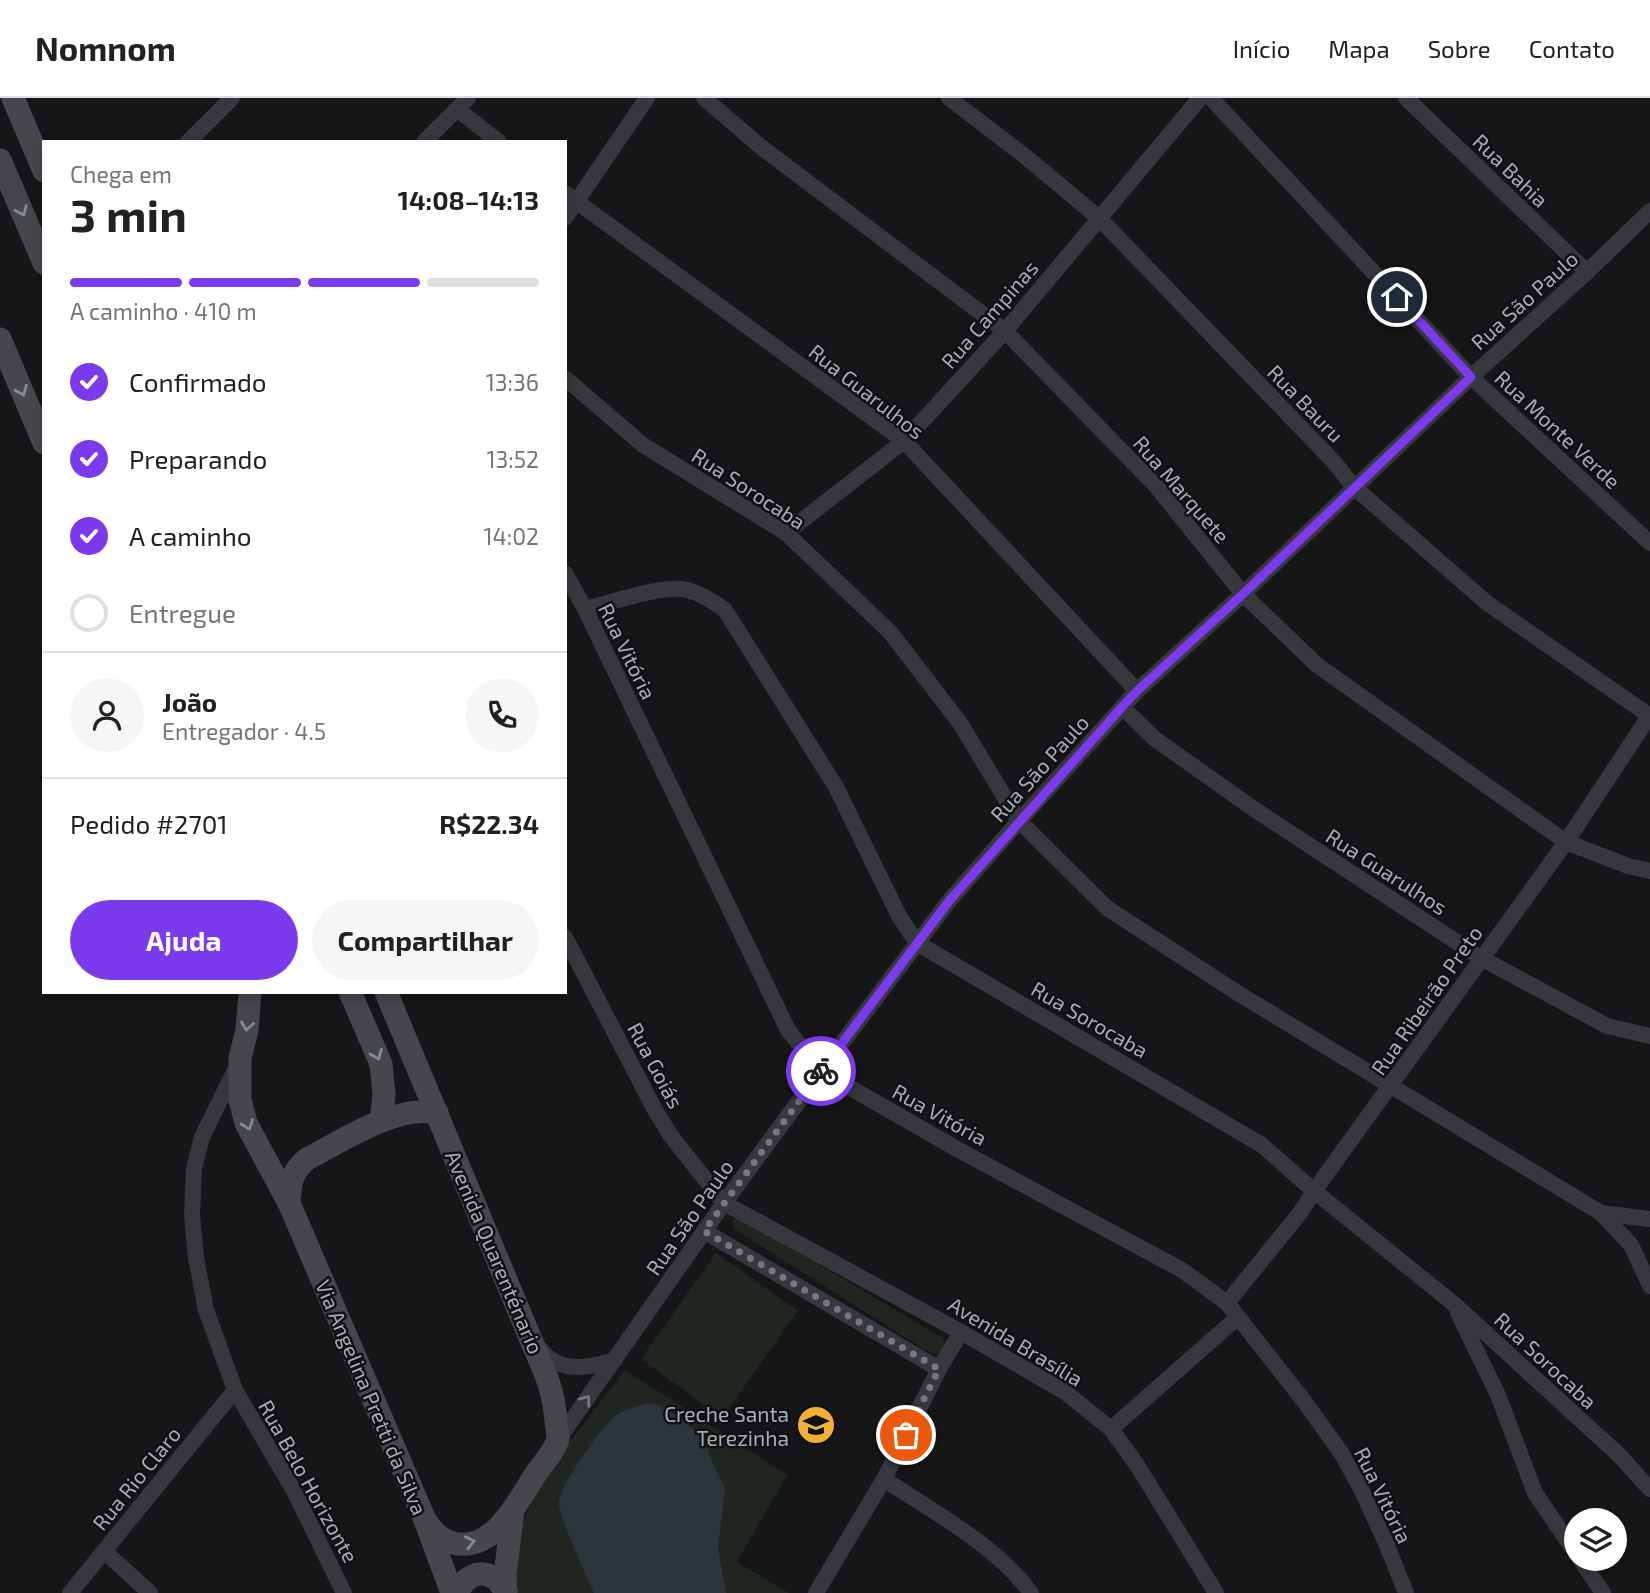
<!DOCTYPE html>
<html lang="pt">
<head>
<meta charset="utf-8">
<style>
	:root { --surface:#fff; --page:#f6f6f6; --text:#202124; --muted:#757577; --line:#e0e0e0; --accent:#7c3aed }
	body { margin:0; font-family:"Exo 2",sans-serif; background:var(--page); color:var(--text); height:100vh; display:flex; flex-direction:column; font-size:26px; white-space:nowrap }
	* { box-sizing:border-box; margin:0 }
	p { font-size:23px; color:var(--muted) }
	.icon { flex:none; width:38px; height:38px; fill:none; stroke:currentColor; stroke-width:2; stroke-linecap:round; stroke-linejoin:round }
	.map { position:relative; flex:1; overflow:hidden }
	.sheet { position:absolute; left:42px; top:42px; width:525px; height:854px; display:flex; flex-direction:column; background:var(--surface); border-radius:0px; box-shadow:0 4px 10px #0003 }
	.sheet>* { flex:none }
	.tools { position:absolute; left:1564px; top:1410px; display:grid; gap:14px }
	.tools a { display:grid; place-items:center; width:63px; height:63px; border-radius:50%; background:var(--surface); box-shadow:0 4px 10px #0003; font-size:35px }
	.pin { position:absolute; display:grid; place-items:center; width:60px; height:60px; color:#fff; margin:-30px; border:4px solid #fff; border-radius:50%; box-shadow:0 2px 7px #0007 }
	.courier { position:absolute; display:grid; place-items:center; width:70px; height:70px; margin:-35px; border:5px solid #7c3aed; border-radius:50%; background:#fff; color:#222; box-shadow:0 2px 9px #0007 }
	.overview em { font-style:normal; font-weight:700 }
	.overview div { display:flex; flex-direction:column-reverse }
	.overview { display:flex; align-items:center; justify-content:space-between; height:119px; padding:0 28px }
	h1 { font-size:46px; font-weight:700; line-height:52px }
	.bar { display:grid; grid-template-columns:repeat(4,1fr); gap:10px 7px; align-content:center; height:84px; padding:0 28px }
	.bar i { height:9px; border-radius:5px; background:var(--line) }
	.bar .active { background:var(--accent) }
	.bar p { grid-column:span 4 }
	.line { display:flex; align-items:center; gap:18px; padding:0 28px; border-top:2px solid var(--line) }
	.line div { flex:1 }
	.round { display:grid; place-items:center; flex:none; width:74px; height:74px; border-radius:37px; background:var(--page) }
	ol { padding:0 28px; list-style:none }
	li { display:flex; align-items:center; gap:21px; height:77px }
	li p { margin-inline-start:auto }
	li .icon { padding:7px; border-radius:50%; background:var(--accent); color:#fff; stroke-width:4 }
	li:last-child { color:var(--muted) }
	li i { width:38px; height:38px; border:4px solid var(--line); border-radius:50% }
	.button { display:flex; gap:14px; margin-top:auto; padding:14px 28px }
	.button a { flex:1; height:80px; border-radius:42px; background:var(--accent); color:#fff; font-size:28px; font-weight:700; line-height:80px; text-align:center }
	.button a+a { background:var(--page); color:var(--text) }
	header { display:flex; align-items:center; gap:42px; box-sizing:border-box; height:98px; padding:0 35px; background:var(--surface); border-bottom:2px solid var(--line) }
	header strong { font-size:33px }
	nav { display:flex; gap:38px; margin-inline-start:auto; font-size:24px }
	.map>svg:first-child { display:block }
</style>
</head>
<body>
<header>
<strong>Nomnom</strong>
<nav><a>Início</a><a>Mapa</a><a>Sobre</a><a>Contato</a></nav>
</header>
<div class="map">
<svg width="1650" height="1495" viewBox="0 0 1650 1495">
	<rect width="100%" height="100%" fill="#161618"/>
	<g fill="#1e261f">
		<path d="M736,1119H740L942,1240L945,1245L944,1250L938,1256L930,1255L736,1132L732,1126L733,1122Z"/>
		<path d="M716,1155L798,1213L722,1320L641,1261Z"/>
		<path d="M625,1272L787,1377L737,1464L789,1495H518L516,1474L522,1428L530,1407L557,1360Z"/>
	</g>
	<path fill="#2c353c" d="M646,1306H655L667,1311L692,1330L706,1344L709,1357L725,1391L718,1451L726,1495H594C587,1478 558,1419 559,1404C559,1389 602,1328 615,1318C624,1312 635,1309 646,1306Z"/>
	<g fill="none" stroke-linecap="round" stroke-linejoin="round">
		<g stroke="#37383d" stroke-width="16">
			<path d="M704,0L761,49L1005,233L1156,388L1243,496L1317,567L1566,744L1628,768L1650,773"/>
			<path d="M949,0L1026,59L1099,120L1334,364L1354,389L1487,505L1650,618"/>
			<path d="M1211,0L1471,279L1650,445"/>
			<path d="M1406,0L1587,174"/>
			<path d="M457,11L499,44"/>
			<path d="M188,44L232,0"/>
			<path d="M424,44L468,0"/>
			<path d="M565,95L904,343L1137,593"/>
			<path d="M565,120L647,0"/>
			<path d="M565,280L643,347L786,435L890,534L960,625L1019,723L1107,810L1236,894L1601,1115L1650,1121"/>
			<path d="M786,435L904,343L1005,233L1200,0"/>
			<path d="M565,475L585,511L788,932L821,973L957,1051L1182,1172L1227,1205L1304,1303L1342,1356L1361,1391L1386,1445L1406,1495"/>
			<path d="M585,511C611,505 662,486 687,492C700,495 714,504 725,512L836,689L899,818L917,845L1262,1047L1314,1093L1454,1206L1619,1357L1650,1391"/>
			<path d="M1122,609L1155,641L1254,711L1481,860L1607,928L1650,938"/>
			<path d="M565,839L655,1012L671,1038L724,1105L961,1234L1065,1294L1111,1331L1137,1367L1216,1495"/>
			<path d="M238,966L202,1039L194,1071L192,1117L196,1160L206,1212L235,1292L294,1393L344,1495"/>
			<path d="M1601,1115L1631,1147L1650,1188"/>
			<path d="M704,1133L939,1271"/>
			<path d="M1227,1205L1300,1115L1314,1093L1566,744L1650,617"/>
			<path d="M1458,1215L1498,1297L1535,1395L1577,1457"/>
			<path d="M537,1248C541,1252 545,1257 549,1260C569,1275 594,1268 615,1262"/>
			<path d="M1111,1331L1238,1219"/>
			<path d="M558,1342L724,1105L821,973L949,803L1019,723L1137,593L1243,496L1471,279L1587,174L1650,113"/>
			<path d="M884,1381C933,1414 996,1447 1031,1495"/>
			<path d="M104,1453L150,1495"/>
			<path d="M1580,1461L1603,1495"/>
			<path d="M70,1495L235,1292"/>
			<path d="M816,1495L884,1381L939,1271L961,1234"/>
		</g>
		<g stroke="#45474d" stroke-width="23">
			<path d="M13,0L44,73"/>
			<path d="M0,62L44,165"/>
			<path d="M0,241L44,345"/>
			<path d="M250,894L247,932L240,960V1002L246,1025L289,1105L425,1422L452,1495"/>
			<path d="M350,894L381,966L384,997L381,1023"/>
			<path d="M386,894L531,1242C544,1272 554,1291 556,1324C557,1329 558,1336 558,1341C556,1351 541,1368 535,1377C517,1405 493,1455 453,1445C440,1442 432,1433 425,1422"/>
			<path d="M289,1105C290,1086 291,1074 307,1061C342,1043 397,1006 437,1015"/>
			<path d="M458,1495C463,1480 479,1470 494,1480C499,1483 502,1489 506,1493"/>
			<path d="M506,1495L505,1477L513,1412"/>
		</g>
	</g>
	<defs><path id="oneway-chevron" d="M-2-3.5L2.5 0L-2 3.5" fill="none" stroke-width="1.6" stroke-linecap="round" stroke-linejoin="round" transform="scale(1.75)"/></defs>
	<g stroke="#858993">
		<use href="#oneway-chevron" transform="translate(22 113) rotate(67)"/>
		<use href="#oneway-chevron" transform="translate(22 293) rotate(67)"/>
		<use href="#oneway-chevron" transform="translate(247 928) rotate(98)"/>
		<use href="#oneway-chevron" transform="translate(377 957) rotate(68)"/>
		<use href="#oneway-chevron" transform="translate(248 1027) rotate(69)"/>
		<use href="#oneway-chevron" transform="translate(470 1444) rotate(-12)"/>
	</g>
	<use stroke="#757881" href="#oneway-chevron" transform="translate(586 1302) rotate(-54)"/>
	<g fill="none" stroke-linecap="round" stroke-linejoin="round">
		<path stroke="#757880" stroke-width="7" stroke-dasharray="0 12.6" d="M821,973L704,1133L939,1271L906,1337"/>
		<path stroke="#7c3aed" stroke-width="9" d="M821,973L949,803L1122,609L1137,593L1243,496L1471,279L1397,199"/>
	</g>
	<defs>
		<symbol id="school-disc" viewBox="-11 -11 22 22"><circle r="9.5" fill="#f2b134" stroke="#111113"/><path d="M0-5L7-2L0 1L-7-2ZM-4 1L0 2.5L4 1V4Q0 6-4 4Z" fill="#111"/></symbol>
	</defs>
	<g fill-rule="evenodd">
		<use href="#school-disc" x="794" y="1305" width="44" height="44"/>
	</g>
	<g text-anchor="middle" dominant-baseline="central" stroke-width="5" stroke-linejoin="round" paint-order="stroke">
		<g font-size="21" fill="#a8adb8" stroke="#111113">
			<text transform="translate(1511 72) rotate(44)">Rua Bahia</text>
			<text transform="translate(1524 202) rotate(-42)">Rua São Paulo</text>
			<text transform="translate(989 216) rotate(-49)">Rua Campinas</text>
			<text transform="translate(867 293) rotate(38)">Rua Guarulhos</text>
			<text transform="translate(1306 305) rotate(46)">Rua Bauru</text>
			<text transform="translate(1558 331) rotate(43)">Rua Monte Verde</text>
			<text transform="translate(749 390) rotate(33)">Rua Sorocaba</text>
			<text transform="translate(1182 391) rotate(49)">Rua Marquete</text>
			<text transform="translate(628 553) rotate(64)">Rua Vitória</text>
			<text transform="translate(1039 670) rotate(-48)">Rua São Paulo</text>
			<text transform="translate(1387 773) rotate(33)">Rua Guarulhos</text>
			<text transform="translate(1426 902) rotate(-55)">Rua Ribeirão Preto</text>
			<text transform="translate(1090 921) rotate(30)">Rua Sorocaba</text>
			<text transform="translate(656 967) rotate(62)">Rua Goiás</text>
			<text transform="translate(940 1016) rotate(29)">Rua Vitória</text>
			<text transform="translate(689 1119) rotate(-55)">Rua São Paulo</text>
			<text transform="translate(495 1154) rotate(67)">Avenida Quarenténario</text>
			<text transform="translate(1016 1243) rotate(31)">Avenida Brasília</text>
			<text transform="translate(1546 1262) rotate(43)">Rua Sorocaba</text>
			<text transform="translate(372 1299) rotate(67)">Via Angelina Pretti da Silva</text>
			<text transform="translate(136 1380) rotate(-51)">Rua Rio Claro</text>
			<text transform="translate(309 1383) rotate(61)">Rua Belo Horizonte</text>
			<text transform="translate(1384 1397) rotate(64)">Rua Vitória</text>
		</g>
		<g font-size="21" fill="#a8adb8" stroke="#111113" text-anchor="end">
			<text x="789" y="1315">Creche Santa<tspan x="789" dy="24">Terezinha</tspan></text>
		</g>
	</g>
</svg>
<div class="tools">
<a><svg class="icon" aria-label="layers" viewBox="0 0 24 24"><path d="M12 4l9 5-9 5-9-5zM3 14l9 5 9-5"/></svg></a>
</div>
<div class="pin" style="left:906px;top:1337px;background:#ea580c"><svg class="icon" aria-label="bag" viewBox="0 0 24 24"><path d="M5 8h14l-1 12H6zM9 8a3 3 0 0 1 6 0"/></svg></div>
<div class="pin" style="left:1397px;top:199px;background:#1f2937"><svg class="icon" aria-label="home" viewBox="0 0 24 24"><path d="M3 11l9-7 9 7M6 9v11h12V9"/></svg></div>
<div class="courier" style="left:821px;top:973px"><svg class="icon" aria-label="bike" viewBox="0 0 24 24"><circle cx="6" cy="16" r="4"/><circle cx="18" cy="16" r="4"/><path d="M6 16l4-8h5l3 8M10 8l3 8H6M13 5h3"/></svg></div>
<section class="sheet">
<div class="overview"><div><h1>3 min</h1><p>Chega em</p></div><em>14:08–14:13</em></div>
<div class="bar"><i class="active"></i><i class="active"></i><i class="active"></i><i></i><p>A caminho · 410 m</p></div>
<ol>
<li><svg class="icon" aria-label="check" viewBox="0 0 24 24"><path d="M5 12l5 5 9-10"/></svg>Confirmado<p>13:36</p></li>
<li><svg class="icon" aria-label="check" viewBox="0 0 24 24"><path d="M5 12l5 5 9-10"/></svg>Preparando<p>13:52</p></li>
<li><svg class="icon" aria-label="check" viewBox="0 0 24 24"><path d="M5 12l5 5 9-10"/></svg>A caminho<p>14:02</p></li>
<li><i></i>Entregue</li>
</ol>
<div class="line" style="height:126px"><a class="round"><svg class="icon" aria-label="person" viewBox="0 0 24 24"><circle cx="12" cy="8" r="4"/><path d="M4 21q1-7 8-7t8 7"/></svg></a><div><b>João</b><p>Entregador · 4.5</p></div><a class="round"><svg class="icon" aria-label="phone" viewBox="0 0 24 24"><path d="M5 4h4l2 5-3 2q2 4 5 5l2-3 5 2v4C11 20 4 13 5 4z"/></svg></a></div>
<div class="line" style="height:91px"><div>Pedido #2701</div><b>R$22.34</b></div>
<div class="button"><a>Ajuda</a><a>Compartilhar</a></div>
</section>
</div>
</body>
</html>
